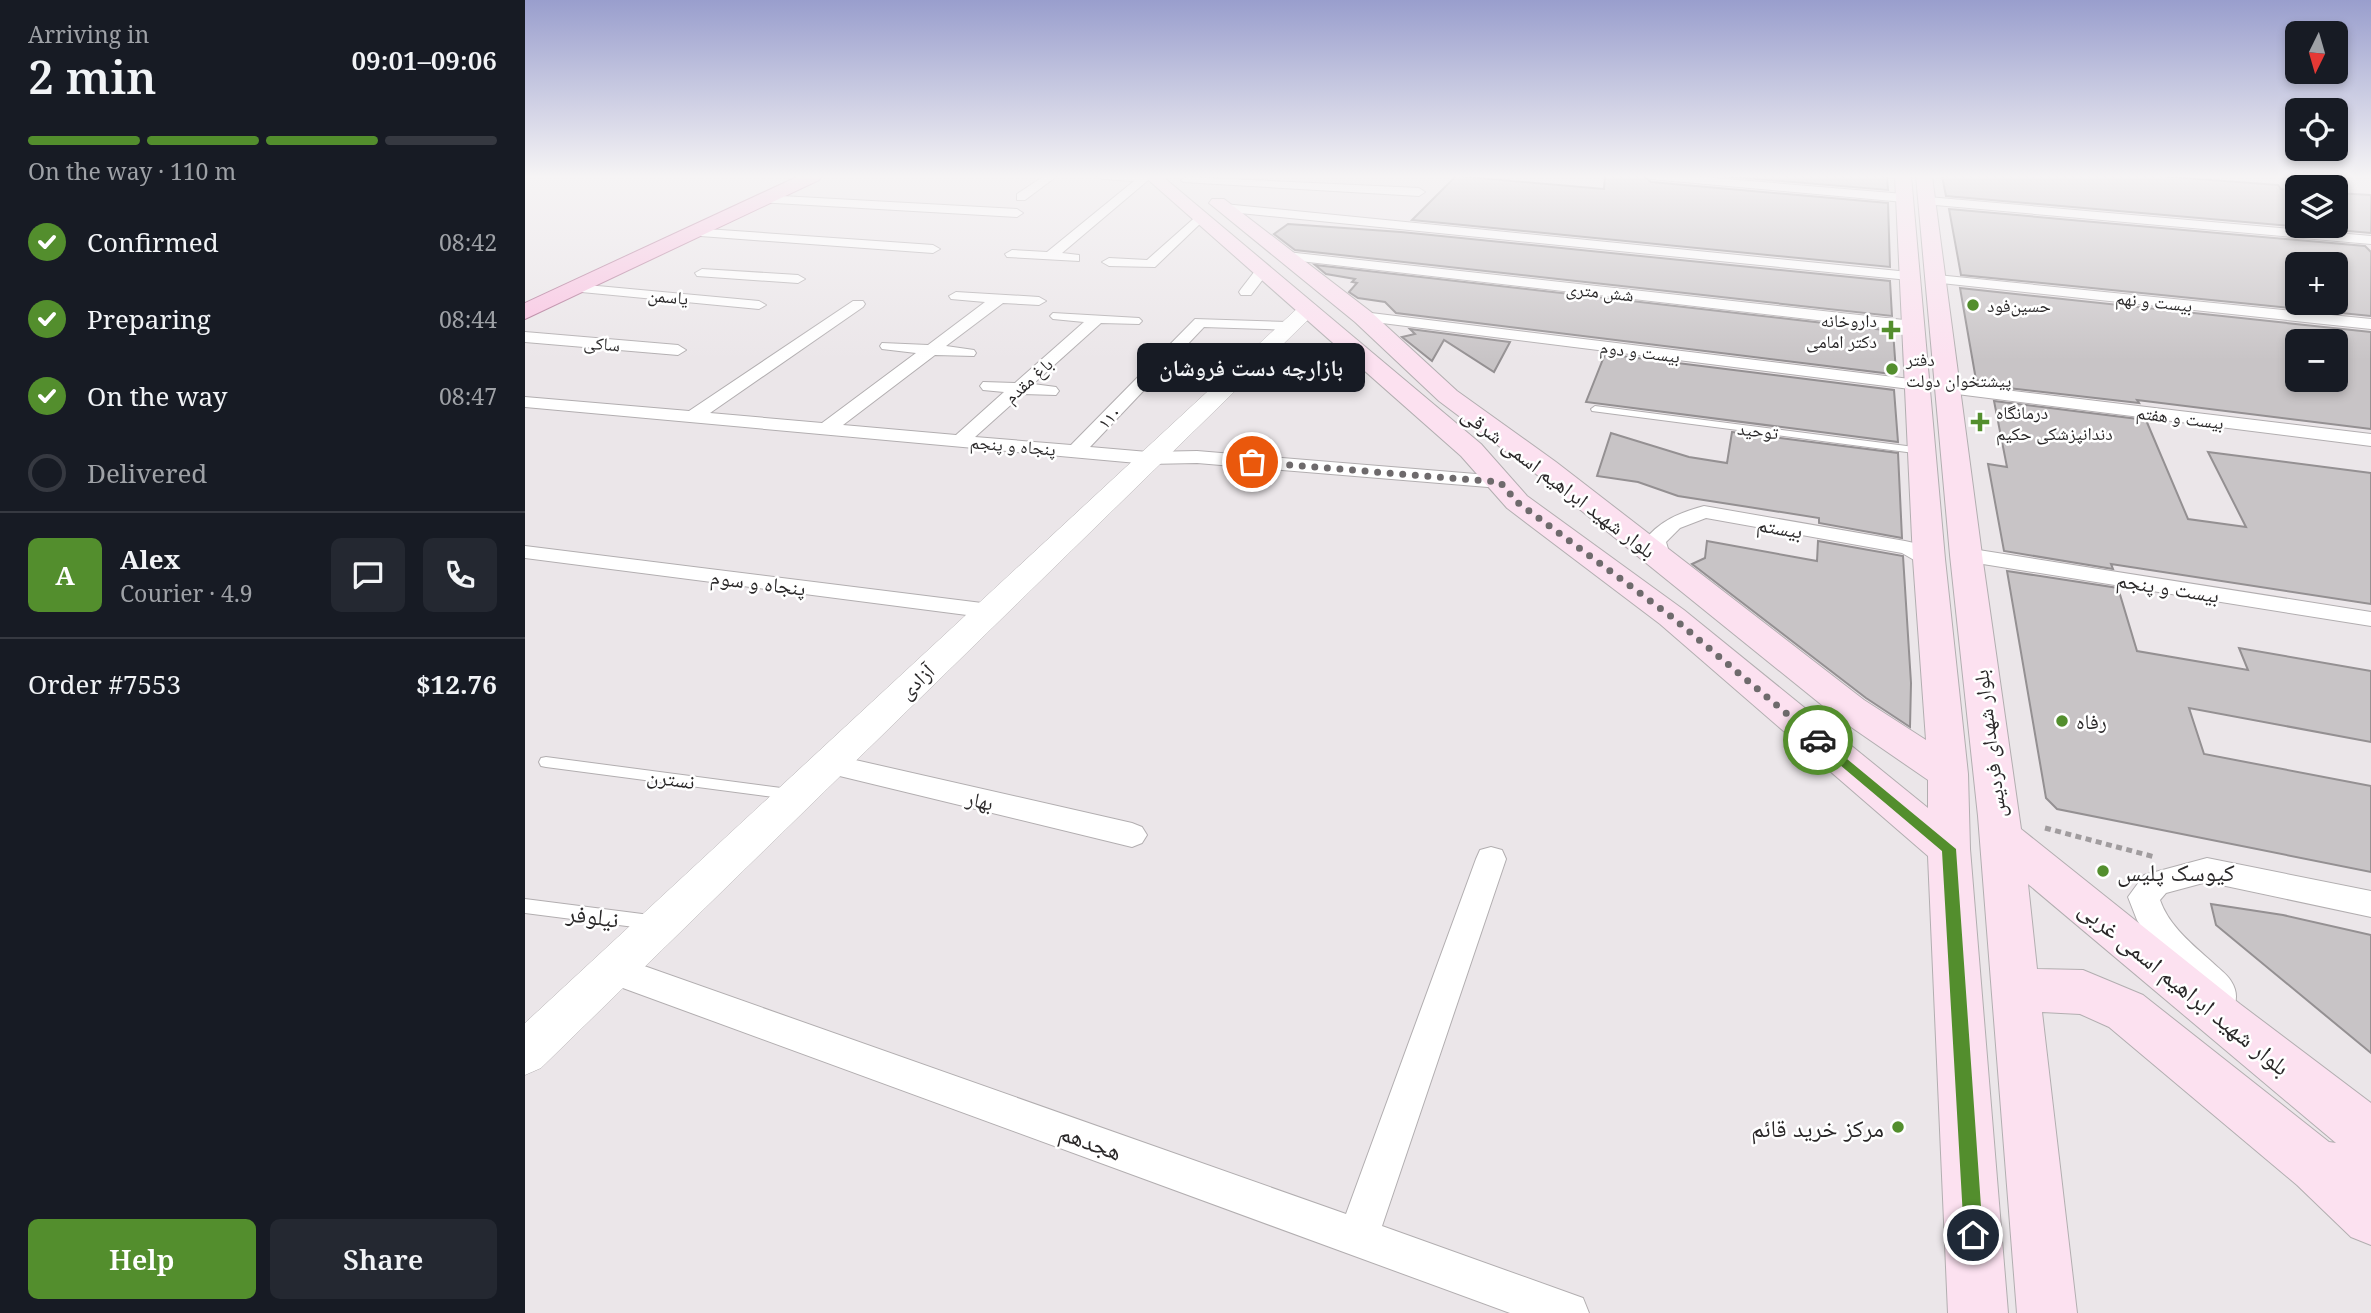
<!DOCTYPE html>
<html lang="en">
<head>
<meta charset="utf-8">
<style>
	:root { --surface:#171b24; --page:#242831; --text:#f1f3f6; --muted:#9ea1a6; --line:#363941; --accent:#538e2d }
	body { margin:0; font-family:"Noto Serif","Noto Naskh Arabic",serif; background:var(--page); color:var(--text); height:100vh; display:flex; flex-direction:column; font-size:26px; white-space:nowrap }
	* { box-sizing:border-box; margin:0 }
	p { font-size:23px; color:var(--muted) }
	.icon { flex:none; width:38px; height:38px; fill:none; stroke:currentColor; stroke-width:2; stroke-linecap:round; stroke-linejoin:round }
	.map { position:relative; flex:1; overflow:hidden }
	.details { display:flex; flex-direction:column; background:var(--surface); width:525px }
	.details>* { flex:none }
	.needle { width:46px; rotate:185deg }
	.fabs { position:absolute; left:1760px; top:21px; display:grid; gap:14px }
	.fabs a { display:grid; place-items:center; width:63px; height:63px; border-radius:10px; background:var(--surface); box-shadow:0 4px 10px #0003; font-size:35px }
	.pin { position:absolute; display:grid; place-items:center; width:60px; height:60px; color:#fff; margin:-30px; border:4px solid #fff; border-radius:50%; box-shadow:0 2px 7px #0007 }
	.courier { position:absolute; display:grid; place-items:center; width:70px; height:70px; margin:-35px; border:5px solid #538e2d; border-radius:50%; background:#fff; color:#222; box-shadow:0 2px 9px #0007 }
	.bubble { position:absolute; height:49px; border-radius:10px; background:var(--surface); box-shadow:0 4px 10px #0003; font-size:23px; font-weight:600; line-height:49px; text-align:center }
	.head em { font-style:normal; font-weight:600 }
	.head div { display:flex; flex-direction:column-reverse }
	.head { display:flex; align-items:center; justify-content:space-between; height:119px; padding:0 28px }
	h1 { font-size:46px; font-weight:600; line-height:52px }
	.bar { display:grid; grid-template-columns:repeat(4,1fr); gap:10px 7px; align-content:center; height:84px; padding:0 28px }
	.bar i { height:9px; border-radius:5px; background:var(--line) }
	.bar .current { background:var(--accent) }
	.bar p { grid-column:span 4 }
	.line { display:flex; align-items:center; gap:18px; padding:0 28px; border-top:2px solid var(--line) }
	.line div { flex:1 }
	.round { display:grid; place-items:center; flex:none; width:74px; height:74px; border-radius:10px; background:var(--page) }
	ol { padding:0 28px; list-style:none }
	li { display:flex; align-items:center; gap:21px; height:77px }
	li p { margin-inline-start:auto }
	li .icon { padding:7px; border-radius:50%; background:var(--accent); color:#fff; stroke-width:4 }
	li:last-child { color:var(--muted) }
	li i { width:38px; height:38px; border:4px solid var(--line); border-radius:50% }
	.action { display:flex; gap:14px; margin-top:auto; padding:14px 28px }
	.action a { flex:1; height:80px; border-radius:10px; background:var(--accent); color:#fff; font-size:28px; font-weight:600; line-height:80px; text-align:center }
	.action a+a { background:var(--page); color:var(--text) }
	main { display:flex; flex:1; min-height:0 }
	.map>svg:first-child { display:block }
</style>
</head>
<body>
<main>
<section class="details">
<div class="head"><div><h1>2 min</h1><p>Arriving in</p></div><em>09:01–09:06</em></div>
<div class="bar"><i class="current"></i><i class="current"></i><i class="current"></i><i></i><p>On the way · 110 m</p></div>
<ol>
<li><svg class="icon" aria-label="check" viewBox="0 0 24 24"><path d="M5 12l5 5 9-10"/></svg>Confirmed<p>08:42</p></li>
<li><svg class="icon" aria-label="check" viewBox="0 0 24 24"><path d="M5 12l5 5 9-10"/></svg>Preparing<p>08:44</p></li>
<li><svg class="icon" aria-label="check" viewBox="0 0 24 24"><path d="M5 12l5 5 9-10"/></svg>On the way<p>08:47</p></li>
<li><i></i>Delivered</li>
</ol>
<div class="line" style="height:126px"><b class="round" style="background:var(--accent);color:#fff">A</b><div><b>Alex</b><p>Courier · 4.9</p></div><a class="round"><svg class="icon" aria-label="chat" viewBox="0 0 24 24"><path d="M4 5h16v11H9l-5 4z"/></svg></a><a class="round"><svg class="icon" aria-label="phone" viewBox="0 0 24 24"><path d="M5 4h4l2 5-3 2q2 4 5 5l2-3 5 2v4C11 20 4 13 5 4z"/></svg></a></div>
<div class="line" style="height:91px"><div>Order #7553</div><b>$12.76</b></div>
<div class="action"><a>Help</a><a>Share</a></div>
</section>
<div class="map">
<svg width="1846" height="1313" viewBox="0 0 1846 1313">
	<rect width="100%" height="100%" fill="#ebe6e9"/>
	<g fill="#c8c4c6" stroke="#949092" stroke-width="2" fill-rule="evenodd">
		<path d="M931,176L1079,189L1080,176H1118L1126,182L1363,203L1365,267L887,220Z"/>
		<path d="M1196,176H1362L1363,190Z"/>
		<path d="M1417,176H1632L1753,185L1756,189L1773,190V226H1811V193L1846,195V233L1421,196Z"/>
		<path d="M1424,209L1840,246L1846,252V316L1436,275ZM1773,264H1811V303H1773Z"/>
		<path d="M763,224L876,232L1365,281L1367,316L770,250L749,234Z"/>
		<path d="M790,265L1368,331L1371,372L1367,371V374L871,313L860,302L833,298L824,292L832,283L827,282L830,279L801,274Z"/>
		<path d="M1435,288L1846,332V429L1612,400L1614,403L1466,386L1465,381L1451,380ZM1773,341H1811V380H1773Z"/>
		<path d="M885,329L985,342L969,372L919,340L907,361L877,337L890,334Z"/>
		<path d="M1080,354L1369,390L1373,442L1061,402Z"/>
		<path d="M1469,401L1621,420L1663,519L1721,527L1683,452L1846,473V604L1586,564L1588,569L1479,551L1463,464L1482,467Z"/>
		<path d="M1207,432L1373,453L1377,538L1294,523V518L1153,496L1113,482L1072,476L1086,433L1164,457L1202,463Z"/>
		<path d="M1182,541L1292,561L1293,541L1378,556L1386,683L1385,727L1341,698L1167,564L1180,558Z"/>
		<path d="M1482,571L1593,588L1612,651L1723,670L1714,648L1846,671V742L1664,708L1679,754L1846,786V872L1532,809L1521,798Z"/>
		<path d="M1686,904L1758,915L1846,935V1053L1691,925Z"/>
	</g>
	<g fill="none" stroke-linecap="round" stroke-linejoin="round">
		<defs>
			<g id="service">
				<path d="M1070,406L1397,448L1402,451L1397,454L1067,411L1066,409Z"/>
				<path d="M21,757L264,789L269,790L271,794L269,798L264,799L21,767L16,766L14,762L16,758Z"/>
				<path d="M0,899L125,915L131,917L133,922L131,927L125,929L0,913Z"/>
			</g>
			<g id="minor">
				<path d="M519,176H532L500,200H492V194Z"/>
				<path d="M572,176H628L537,253L554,255V261L482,257L480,254L487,250L522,252L609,181L578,179Z"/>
				<path d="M1120,176H1165L1379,194L1385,198L1379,202L1126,179Z"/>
				<path d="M662,177L894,188L900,192L894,196L658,182L656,180Z"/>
				<path d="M238,195L492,209L498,213L492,217L234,202V196Z"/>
				<path d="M1403,197L1846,236V244L1399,204L1397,201Z"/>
				<path d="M699,204L1384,272L1391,276L1384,280L695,211V205Z"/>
				<path d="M675,213L679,214V220L630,267L584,266L577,262L584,258L622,260Z"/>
				<path d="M167,228L408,245L415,249L408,253L162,235V229Z"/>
				<path d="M762,252L1388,321L1396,326L1388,331L757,259V253Z"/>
				<path d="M738,266L743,267L745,270L726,295H716L714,292L716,289L733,267Z"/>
				<path d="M177,269L273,275L280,279L273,283L172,276L170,273Z"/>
				<path d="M1412,275L1846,319V329L1407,282L1405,279Z"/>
				<path d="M51,284L234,301L241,305L234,309L46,291L44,288Z"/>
				<path d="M431,292L514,297L521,301L514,305L478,303L421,346L449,350L451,353L449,356L410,355L318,425L431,435L479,392L458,390L455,386L458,382L490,383L559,322L528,319L525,316L528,313L614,318L617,321L614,324L576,323L508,384L531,387L534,391L531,395L498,394L450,437L546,445L670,319L763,322L771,327L768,330L679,327L565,447L623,452L672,451L975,476L982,478L985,482L982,486L975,488L672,463L623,464L0,407V397L164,411L328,301H338L340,304L338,307L185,413L297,423L391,353L357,349L355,346L357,343L403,345L460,302L426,299L424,296Z"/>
				<path d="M838,312L1393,380L1402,385L1393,390L833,320L830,317Z"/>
				<path d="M0,332L153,345L161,350L153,355L0,342Z"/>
				<path d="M1422,383L1846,434V446L1416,392L1413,388L1416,384Z"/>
				<path d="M1179,506L1380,541L1398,545L1415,559L1412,564H1396L1377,553L1181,518L1155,528L1141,542L1146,559L1143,564H1127L1119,541C1134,521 1156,512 1179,506Z"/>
				<path d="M0,546L465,604L473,606L477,611L473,616L465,618L0,558Z"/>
				<path d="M1441,548L1846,612V626L1433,560L1430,555L1433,550Z"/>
				<path d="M304,754L607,823L617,827L622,835L617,843L607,847L294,771L290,764L294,757Z"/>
				<path d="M966,847L977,850L981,859L857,1226L1058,1298L1064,1313H985L76,980L71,970L76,960L88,955L821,1214L951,859L955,850Z"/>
				<path d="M1682,858L1846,891V917L1682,882L1641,893L1635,900C1644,926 1667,944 1687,962C1693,968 1702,974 1706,981C1713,992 1712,1001 1707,1012L1695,1016L1683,1012L1677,996L1628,946L1612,920L1603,897L1619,875Z"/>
			</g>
			<path id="tertiary" d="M783,303L790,305L793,309L790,313L16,1068L0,1075V1023L776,305Z"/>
			<g id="secondary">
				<path d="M619,176H637L956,444L1002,496L1159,610L1403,808V780L1313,718L1011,474L914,401L830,322L684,203L687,199H699L846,312L932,391L1031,462L1339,700L1401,740L1388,559L1370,176H1386L1420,559L1443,774L1445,849L1483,1313H1423L1403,856L1135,624L982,508L936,456Z"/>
				<path d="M1391,176H1407L1457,555L1496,829L1715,1004L1846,1103V1245L1826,1237L1772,1185L1584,1027L1555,1014L1517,1012L1552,1313H1492L1453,816L1425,555ZM1503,884L1811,1143L1804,1142L1618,995L1558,970L1512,969Z"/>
			</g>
			<path id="primary" d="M274,176H297L294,180L0,319V303Z"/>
		</defs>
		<use href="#service" stroke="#b2aeb0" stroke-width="2"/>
		<use href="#minor" stroke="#b2aeb0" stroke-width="2"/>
		<use href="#tertiary" stroke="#b2aeb0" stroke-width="1"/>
		<use href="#secondary" stroke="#b2aeb0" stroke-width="2"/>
		<use href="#primary" stroke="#af7394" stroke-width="2"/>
		<path stroke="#a09c9e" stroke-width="5" stroke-dasharray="6 4.5" stroke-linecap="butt" d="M1520,828L1630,857"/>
		<use href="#service" fill="#fff" fill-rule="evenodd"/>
		<use href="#minor" fill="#fff" fill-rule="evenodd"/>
		<use href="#tertiary" fill="#fff" fill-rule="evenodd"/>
		<use href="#secondary" fill="#fce1f0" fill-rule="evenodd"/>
		<use href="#primary" fill="#fac4e2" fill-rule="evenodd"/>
	</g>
	<linearGradient id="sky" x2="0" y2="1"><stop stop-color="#999ecd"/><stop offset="0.49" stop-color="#f6f4f5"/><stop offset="1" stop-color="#f6f4f5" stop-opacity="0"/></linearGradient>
	<rect width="1846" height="360" fill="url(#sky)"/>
	<path fill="#538e2d" d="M1293,735L1431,849L1458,1235L1455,1241L1448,1244L1442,1241L1439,1235L1417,851L1289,743L1287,740Z"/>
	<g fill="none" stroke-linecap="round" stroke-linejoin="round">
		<path stroke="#6e6a6c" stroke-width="7" stroke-dasharray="0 12.6" d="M727,462L975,482L992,502L1147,617L1293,740"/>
	</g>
	<g fill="#538e2d" stroke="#fff" stroke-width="2.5">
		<circle cx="1448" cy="305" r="7"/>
		<path d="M1362.5 319.5h7v7h7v7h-7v7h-7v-7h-7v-7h7z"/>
		<circle cx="1367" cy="369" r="7"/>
		<path d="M1451.5 411.5h7v7h7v7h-7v7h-7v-7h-7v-7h7z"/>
		<circle cx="1537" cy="721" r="7"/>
		<circle cx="1578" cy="871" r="7"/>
		<circle cx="1373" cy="1127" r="7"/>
	</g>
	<g text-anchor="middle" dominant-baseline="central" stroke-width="5" stroke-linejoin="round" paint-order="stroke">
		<g font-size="18" fill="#2a2829" stroke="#fff">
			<text transform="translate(1075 291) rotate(6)">شش متری</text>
			<text transform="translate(143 296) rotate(5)">یاسمن</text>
			<text transform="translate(1629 301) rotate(6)">بیست و نهم</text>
			<text transform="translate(77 343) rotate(5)">ساکی</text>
			<text transform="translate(1115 351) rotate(7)">بیست و دوم</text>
			<text transform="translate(503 380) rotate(-42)">باغ مقدم</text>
			<text transform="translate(584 417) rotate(-46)">۱۱۰</text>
			<text transform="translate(1655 417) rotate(7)">بیست و هفتم</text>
			<text transform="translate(1233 430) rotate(7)">توحید</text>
			<text transform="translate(488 445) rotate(5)">پنجاه و پنجم</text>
		</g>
		<g font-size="18" fill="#2a2829" stroke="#fff" text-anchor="start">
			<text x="1462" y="305">حسین‌فود</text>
			<text x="1352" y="320" text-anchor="end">داروخانه<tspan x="1352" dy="21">دکتر امامی</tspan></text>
			<text x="1381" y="359">دفتر<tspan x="1381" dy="21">پیشتخوان دولت</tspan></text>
			<text x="1471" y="412">درمانگاه<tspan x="1471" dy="21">دندانپزشکی حکیم</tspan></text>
		</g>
		<g font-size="21" fill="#2a2829" stroke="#fff">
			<text transform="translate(1034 482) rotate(37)">بلوار شهید ابراهیم اسمی شرقی</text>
			<text transform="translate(1255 527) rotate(10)">بیستم</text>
			<text transform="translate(233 582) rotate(7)">پنجاه و سوم</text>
			<text transform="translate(1643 587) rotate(9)">بیست و پنجم</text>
			<text transform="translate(391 681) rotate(-44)">آزادی</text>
			<text transform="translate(1464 744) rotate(-97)">بلوار شهدای فردیس</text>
			<text transform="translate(146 778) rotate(8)">نسترن</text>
			<text transform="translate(455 800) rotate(13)">بهار</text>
		</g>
		<g font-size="21" fill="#2a2829" stroke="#fff" text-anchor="start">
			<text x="1551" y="721">رفاه</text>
		</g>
		<g font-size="24" fill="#2a2829" stroke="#fff" text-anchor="start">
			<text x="1592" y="871">کیوسک پلیس</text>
			<text x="1359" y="1127" text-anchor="end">مرکز خرید قائم</text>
		</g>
		<g font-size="24" fill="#2a2829" stroke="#fff">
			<text transform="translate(68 915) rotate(8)">نیلوفر</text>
			<text transform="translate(1660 987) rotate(39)">بلوار شهید ابراهیم اسمی غربی</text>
			<text transform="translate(566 1141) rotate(20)">هجدهم</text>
		</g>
	</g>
</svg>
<div class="fabs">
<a><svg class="needle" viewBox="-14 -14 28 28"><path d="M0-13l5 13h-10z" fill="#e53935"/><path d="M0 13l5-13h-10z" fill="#9ea1a6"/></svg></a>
<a><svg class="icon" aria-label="locate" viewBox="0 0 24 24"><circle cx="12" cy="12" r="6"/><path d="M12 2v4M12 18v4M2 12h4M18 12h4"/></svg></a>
<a><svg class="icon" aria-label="layers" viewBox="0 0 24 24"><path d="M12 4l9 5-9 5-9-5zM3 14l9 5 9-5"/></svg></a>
<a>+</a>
<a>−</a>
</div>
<div class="pin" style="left:727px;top:462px;background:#ea580c"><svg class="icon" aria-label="bag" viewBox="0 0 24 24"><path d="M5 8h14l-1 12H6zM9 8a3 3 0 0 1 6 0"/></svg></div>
<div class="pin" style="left:1448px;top:1235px;background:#1f2937"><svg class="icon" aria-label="home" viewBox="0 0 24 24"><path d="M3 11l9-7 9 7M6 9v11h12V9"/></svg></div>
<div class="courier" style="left:1293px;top:740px"><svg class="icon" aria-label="car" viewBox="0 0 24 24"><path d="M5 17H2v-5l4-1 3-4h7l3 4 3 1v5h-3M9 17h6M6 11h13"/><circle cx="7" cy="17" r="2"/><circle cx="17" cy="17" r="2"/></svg></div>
<div class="bubble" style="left:612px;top:343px;width:228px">بازارچه دست فروشان</div>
</div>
</main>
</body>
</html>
